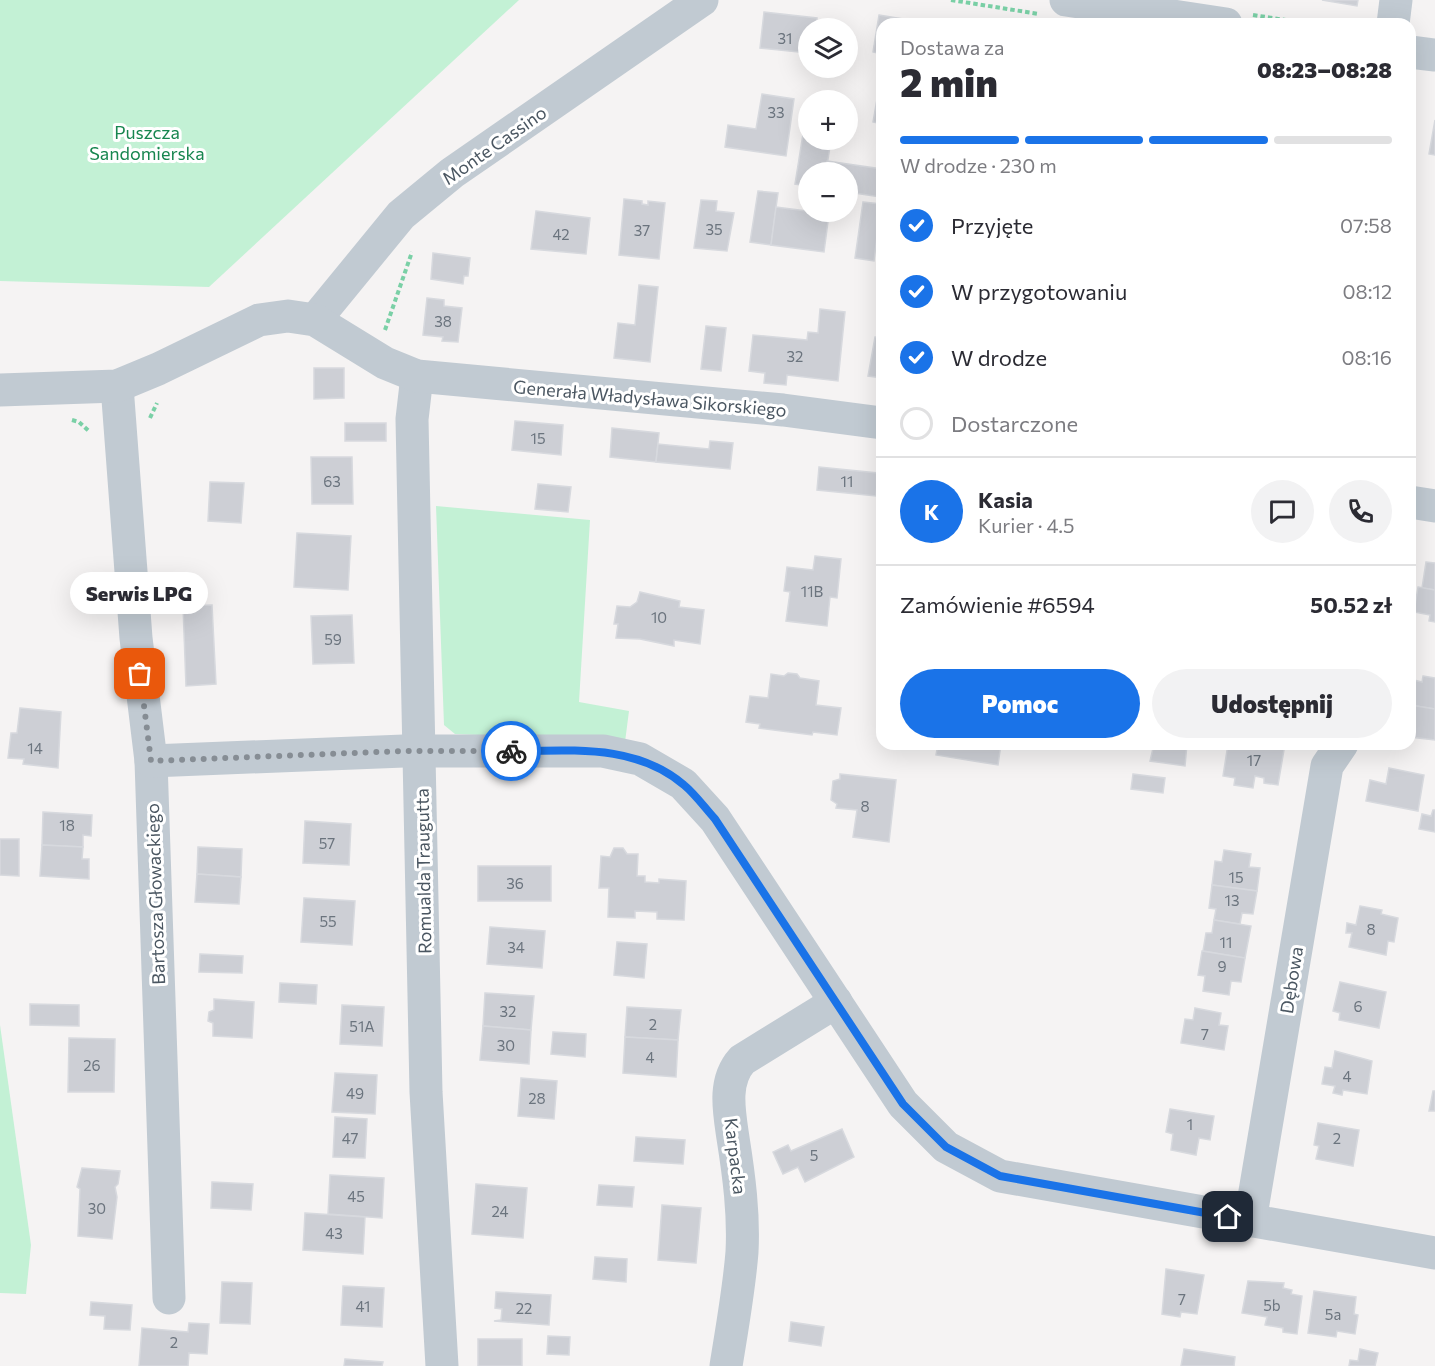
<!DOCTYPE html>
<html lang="pl">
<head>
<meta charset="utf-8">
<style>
	:root { --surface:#fff; --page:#f2f2f3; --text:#2b2b33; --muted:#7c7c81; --line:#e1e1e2; --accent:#1a73e8 }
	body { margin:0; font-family:Commissioner,sans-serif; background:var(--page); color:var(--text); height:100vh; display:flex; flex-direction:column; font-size:22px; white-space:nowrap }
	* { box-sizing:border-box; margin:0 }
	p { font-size:20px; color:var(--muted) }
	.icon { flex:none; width:33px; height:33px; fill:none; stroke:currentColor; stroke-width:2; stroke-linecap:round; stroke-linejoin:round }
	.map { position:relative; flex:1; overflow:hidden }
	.sheet { position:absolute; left:876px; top:18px; width:540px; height:732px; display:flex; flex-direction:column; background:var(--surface); border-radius:18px; box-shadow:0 6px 24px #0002 }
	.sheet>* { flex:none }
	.controls { position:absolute; left:798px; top:18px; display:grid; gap:12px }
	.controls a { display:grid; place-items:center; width:60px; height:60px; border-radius:50%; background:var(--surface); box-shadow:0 6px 24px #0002; font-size:30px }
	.pin { position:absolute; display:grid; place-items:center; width:51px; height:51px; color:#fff; margin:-26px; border-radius:12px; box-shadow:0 3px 9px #0006 }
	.courier { position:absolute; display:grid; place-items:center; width:60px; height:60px; margin:-30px; border:4px solid #1a73e8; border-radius:50%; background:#fff; color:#222; box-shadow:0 2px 8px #0007 }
	.bubble { position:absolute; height:42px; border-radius:21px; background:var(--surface); box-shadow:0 6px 24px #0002; font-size:20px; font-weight:800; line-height:42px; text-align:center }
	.overview em { font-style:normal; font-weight:800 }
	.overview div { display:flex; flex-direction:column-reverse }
	.overview { display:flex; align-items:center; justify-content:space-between; height:102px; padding:0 24px }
	h1 { font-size:39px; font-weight:800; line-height:45px }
	.bar { display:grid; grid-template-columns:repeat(4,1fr); gap:9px 6px; align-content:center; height:72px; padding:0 24px }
	.bar i { height:8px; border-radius:4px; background:var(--line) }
	.bar .on { background:var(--accent) }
	.bar p { grid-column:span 4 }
	.line { display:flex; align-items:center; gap:15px; padding:0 24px; border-top:2px solid var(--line) }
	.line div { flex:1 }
	.round { display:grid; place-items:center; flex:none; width:63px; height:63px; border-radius:32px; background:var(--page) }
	ol { padding:0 24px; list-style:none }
	li { display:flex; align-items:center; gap:18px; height:66px }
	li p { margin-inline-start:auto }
	li .icon { padding:6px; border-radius:50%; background:var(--accent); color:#fff; stroke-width:4 }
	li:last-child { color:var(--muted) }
	li i { width:33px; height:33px; border:3px solid var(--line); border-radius:50% }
	.action { display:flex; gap:12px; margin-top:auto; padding:12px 24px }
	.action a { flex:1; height:69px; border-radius:36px; background:var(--accent); color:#fff; font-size:24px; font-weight:800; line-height:69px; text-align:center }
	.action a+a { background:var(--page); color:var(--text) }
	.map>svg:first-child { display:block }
</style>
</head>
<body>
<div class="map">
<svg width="1435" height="1366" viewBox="0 0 1435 1366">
	<rect width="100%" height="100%" fill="#f5f3f3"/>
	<g fill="#c3f1d5">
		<path d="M0,0H519L209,287L0,281Z"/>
		<path d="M436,506L590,520L579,702L629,711L625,742L455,734L444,725Z"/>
		<path d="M0,1025L31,1245L26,1294L0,1293Z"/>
	</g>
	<g fill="#cdcfd5" stroke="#d7d9de" stroke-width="1.5">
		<path d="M1322,0H1358L1357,6Z"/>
		<path d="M764,12L817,18L816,28H808V53L760,48Z"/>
		<path d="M879,15L921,22V24H882V54L873,52Z"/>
		<path d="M882,71V124L873,122Z"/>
		<path d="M762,94L794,99L786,156L725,147L728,125L756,129Z"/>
		<path d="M1435,120V155L1429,154Z"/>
		<path d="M803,134L808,135V140H831L826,172H808V186L795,184Z"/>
		<path d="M827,161L882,169L880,197L848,192V172H826Z"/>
		<path d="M758,191L778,193L771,245L750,242Z"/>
		<path d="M624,199L642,201V204L648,205V201L665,203L659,259L619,255Z"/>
		<path d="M701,200L717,201L716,211L734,213L727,251L694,248Z"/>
		<path d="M863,202L881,204L874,261L855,258Z"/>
		<path d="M776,207L829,214L824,252L771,245Z"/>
		<path d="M536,211L590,218L586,254L531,249Z"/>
		<path d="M433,253L470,258L468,276H464L463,284L431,279Z"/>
		<path d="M639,285L658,287L650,362L614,358L618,323L635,325Z"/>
		<path d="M427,298L444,300V306L462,308L458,342L442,341L443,337L423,335Z"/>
		<path d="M820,309L845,312L838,381L787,375L786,385L764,383L765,373L749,371L753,335L807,340L808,332L818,333Z"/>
		<path d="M706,326L726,328L721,371L701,369Z"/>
		<path d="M875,337L882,338V378L868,376Z"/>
		<path d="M314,368H344V398L314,399Z"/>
		<path d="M515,421L563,425L561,455L512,450Z"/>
		<rect x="345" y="423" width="41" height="18"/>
		<path d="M612,428L659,433L656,462L610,457Z"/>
		<path d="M710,441L733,443L730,469L656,462L658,444L709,449Z"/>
		<path d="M311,457H352L353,504H312Z"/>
		<path d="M819,467L878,473L876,496L817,490Z"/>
		<path d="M210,482L244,483L241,523L208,521Z"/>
		<path d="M538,484L571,487L568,512L535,509Z"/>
		<path d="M297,533L351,536L348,590L294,587Z"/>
		<path d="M815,556L841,559L837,598L830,597L827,626L786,621L790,592L784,591L787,567L813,570Z"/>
		<path d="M1426,562L1435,563V590L1422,588Z"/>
		<path d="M1418,587L1435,590V622L1429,621L1430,615L1414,612Z"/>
		<path d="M640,592L680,601L679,607L704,610L700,644L674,640V646L640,639L616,638L618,624H614L617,606L630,607L637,602Z"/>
		<path d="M212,605L216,684L186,686L183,606Z"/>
		<path d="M352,615L354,663L313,664L311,616Z"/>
		<path d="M788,673L797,674L800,678L819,681L816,705L841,708L837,735L813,732L812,735L759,728L760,724L746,722L750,696L768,698L771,674L784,676Z"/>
		<path d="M1423,676L1435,678V709L1410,705V679L1422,682Z"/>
		<path d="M1410,705L1435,709V740L1410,737Z"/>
		<path d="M20,708L61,712L58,768L23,764L24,759L8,758L11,733H17Z"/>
		<path d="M938,744H1001L998,765L936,755Z"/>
		<path d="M1154,744H1187L1185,766L1150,761Z"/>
		<path d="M1228,744H1285L1278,785L1264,783V778L1255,776L1253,788L1234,785L1235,778L1223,776Z"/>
		<path d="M1389,768L1424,775L1418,811L1366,801L1370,780L1386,784Z"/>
		<path d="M840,774L896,780L889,842L853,837L857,810L836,808L837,804L831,800L833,781L840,779Z"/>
		<path d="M1133,774L1165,778L1163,793L1131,789Z"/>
		<path d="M1433,810H1435V832L1419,829L1422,814L1431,816Z"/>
		<path d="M43,812L92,815L91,836L83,835V847L42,845Z"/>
		<path d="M305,821L351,824L349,865L303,863Z"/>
		<path d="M0,839H19V876L0,875Z"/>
		<path d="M42,845L83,847L82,859H89V879L40,876Z"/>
		<path d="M198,847L242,849L241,877L197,874Z"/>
		<path d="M614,848H623L627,854H638L637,876H645V882L659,883V879L686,881L684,920L657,919V912L635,911V918L608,917L609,888H599L601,856L610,857Z"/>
		<path d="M1224,850L1251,854L1249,867L1260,868L1257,891L1212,885L1215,861L1222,862Z"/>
		<rect x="478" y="866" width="73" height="35"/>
		<path d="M197,874L241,877L239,904L195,902Z"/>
		<path d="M1212,885L1257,891L1253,914L1242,913L1240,924L1214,920L1216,909L1209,908Z"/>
		<path d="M304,898L355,901L352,945L301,942Z"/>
		<path d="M1360,906L1382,910L1381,914L1398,918L1394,942L1388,941L1386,955L1349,947L1352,933H1346L1347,923L1356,925Z"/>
		<path d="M1214,920L1251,926L1245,958L1203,951L1206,933H1212Z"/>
		<path d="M490,927L545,931L542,968L487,964Z"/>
		<path d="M617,942L647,944L644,978L614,975Z"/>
		<path d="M1202,951L1245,958L1241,982L1231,981L1229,995L1203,991L1205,976L1198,975Z"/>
		<path d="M200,954L243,956L242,973L199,972Z"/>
		<path d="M1340,982L1386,992L1379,1028L1339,1020L1340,1013L1333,1011Z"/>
		<path d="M280,983L317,985L316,1004L279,1002Z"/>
		<path d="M485,993L534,996L531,1030L483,1026Z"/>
		<path d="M214,999L254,1002L252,1038L213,1036V1023L208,1021L209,1012L214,1010Z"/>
		<path d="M30,1004L79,1005V1026L30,1025Z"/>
		<path d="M342,1005L384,1007L382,1046L340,1044Z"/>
		<path d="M627,1007L681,1010L678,1040L625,1037Z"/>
		<path d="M1195,1008L1221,1013L1219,1025L1228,1026L1224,1050L1181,1043L1185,1019L1193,1020Z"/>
		<path d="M483,1026L531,1030L529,1064L480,1060Z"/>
		<path d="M553,1032L586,1034L585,1057L551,1054Z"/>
		<path d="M625,1037L678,1040L676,1077L623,1073Z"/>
		<path d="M69,1038L115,1039L114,1092H68Z"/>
		<path d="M1335,1051L1372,1061L1367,1094L1343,1090L1342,1095L1333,1093L1335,1086L1322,1084L1325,1067L1332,1068Z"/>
		<path d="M335,1073L377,1075L375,1114L332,1112Z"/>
		<path d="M521,1078L557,1081L554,1119L518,1116Z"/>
		<path d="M1433,1091H1435V1111H1429Z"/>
		<path d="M1170,1109L1214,1116L1210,1140L1199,1138L1196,1155L1171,1150L1173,1134L1166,1132Z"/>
		<path d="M335,1117L367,1119L365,1158L333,1157Z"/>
		<path d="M1318,1123L1359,1130L1353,1166L1316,1159L1319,1146L1314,1145Z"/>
		<path d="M842,1129L854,1157L805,1182L798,1167L783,1174L773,1152L788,1145L791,1151Z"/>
		<path d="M636,1137L685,1140L683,1164L634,1161Z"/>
		<path d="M82,1168L120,1171L118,1184L115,1187L117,1197L112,1239L78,1236L80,1189L77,1187Z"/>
		<path d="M330,1175L384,1178L382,1218L328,1214Z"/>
		<path d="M212,1182L253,1184L251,1210L211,1208Z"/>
		<path d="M476,1184L527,1188L523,1238L472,1234Z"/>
		<path d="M599,1185L634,1187L632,1207L597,1205Z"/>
		<path d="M662,1205L701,1208L696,1263L658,1260Z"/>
		<path d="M305,1213L365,1217L363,1254L303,1250Z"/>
		<path d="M595,1257L627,1259L626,1282L593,1279Z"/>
		<path d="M1166,1269L1204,1275L1197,1314L1181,1312L1180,1317L1162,1314Z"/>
		<path d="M1248,1281L1284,1283L1283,1288L1292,1290L1291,1294L1302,1296L1297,1334L1283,1332V1328L1265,1325L1267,1317L1242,1313Z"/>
		<path d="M222,1282L252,1283L250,1324L220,1323Z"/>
		<path d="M343,1286L384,1288L382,1327L341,1325Z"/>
		<path d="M1314,1291L1356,1297L1354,1314L1358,1315L1355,1334L1337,1331L1336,1337L1308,1333Z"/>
		<path d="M496,1292L551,1295L549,1325L494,1321L501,1320L502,1309L495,1308Z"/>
		<path d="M91,1302L132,1305L130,1330L104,1329L105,1316L90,1315Z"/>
		<path d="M791,1322L824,1327L821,1346L789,1341Z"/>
		<path d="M189,1323L209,1324L207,1354L189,1353L188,1366H139L142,1328L188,1332Z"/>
		<path d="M548,1336L570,1337L569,1355L547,1354Z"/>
		<rect x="478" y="1339" width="44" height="27"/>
		<path d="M1184,1349L1235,1357L1234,1366H1181Z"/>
		<path d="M1360,1349L1378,1353L1375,1366H1349L1350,1360L1358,1361Z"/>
		<path d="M345,1359L383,1362L382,1366H344Z"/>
	</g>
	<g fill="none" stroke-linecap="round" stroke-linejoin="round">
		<g stroke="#7ad0a6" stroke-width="4" stroke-dasharray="4.5 3" stroke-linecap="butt">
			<path d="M951,0L1039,14"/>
			<path d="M1253,15L1311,24"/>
			<path d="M385,330L412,252"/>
			<path d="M150,418L157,403"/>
			<path d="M72,420L79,422L90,432"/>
		</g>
		<g stroke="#c1cad2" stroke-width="33">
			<path d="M1066,0L1226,24"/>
			<path d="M1393,24L1396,0"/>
			<path d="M1410,52L1435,55"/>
			<path d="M315,320L401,215L452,173L702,0"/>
			<path d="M417,376L412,419L426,1092L442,1366"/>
			<path d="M117,386L136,638L151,761L169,1298"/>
			<path d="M0,390L117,386L158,369L259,320L288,316L315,320L385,363L417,376L783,410L882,423"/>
			<path d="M1410,502L1435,506"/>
			<path d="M151,761L404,751H603L640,759L683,784L715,819L903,1104L946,1147L1000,1176L1435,1253"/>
			<path d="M1250,1221L1327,766L1342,744"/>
			<path d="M726,1366C732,1328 739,1290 742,1252C744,1214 739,1176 733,1138C729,1111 723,1081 742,1060L836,1002"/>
		</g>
	</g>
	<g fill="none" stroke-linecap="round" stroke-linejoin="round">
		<path stroke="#868d94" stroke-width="6" stroke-dasharray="0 10.8" d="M140,674L151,761L404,751H511"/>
		<path stroke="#1a73e8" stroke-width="8" d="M511,751C570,751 635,743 684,785C695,794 705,808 715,819L903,1104L946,1147L1000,1176L1228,1217"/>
	</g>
	<g text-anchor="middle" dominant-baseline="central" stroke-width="6" stroke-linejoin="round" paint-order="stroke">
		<g font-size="15" fill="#6b747e">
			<text x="785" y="38">31</text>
			<text x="776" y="112">33</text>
			<text x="714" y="229">35</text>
			<text x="642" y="230">37</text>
			<text x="561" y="234">42</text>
			<text x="443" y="321">38</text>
			<text x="795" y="356">32</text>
			<text x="538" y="438">15</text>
			<text x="332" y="481">63</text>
			<text x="847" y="481">11</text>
			<text x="812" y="591">11B</text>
			<text x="659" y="617">10</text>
			<text x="333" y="639">59</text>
			<text x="35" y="748">14</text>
			<text x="1254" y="760">17</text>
			<text x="865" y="806">8</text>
			<text x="67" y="825">18</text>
			<text x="327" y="843">57</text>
			<text x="1236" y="877">15</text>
			<text x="515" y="883">36</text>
			<text x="1232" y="900">13</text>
			<text x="328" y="921">55</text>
			<text x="1371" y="929">8</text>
			<text x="1226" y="942">11</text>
			<text x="516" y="947">34</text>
			<text x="1222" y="966">9</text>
			<text x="1358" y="1006">6</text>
			<text x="508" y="1011">32</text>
			<text x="653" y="1024">2</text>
			<text x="362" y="1026">51A</text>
			<text x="1205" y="1034">7</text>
			<text x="506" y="1045">30</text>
			<text x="650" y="1057">4</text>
			<text x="92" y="1065">26</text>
			<text x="1347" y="1076">4</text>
			<text x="355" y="1093">49</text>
			<text x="537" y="1098">28</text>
			<text x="1190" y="1124">1</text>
			<text x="350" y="1138">47</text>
			<text x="1337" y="1138">2</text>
			<text x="814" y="1155">5</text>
			<text x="356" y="1196">45</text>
			<text x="97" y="1208">30</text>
			<text x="500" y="1211">24</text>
			<text x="334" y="1233">43</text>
			<text x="1182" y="1299">7</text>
			<text x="1272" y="1305">5b</text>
			<text x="363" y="1306">41</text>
			<text x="524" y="1308">22</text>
			<text x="1333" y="1314">5a</text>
			<text x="174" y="1342">2</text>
		</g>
		<g font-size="18" fill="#17864f" stroke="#fff">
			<text x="147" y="132">Puszcza<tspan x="147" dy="21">Sandomierska</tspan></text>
		</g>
		<g font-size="18" fill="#4a5661" stroke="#fff">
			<text transform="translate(494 145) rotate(-35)">Monte Cassino</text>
			<text transform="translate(650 398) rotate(5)">Generała Władysława Sikorskiego</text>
			<text transform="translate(423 871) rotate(-91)">Romualda Traugutta</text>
			<text transform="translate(155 894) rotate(-92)">Bartosza Głowackiego</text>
			<text transform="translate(1291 980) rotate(-81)">Dębowa</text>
			<text transform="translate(736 1156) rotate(83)">Karpacka</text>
		</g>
	</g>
</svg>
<div class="controls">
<a><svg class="icon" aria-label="layers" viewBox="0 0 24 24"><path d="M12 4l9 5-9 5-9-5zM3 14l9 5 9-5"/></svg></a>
<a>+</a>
<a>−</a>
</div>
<div class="pin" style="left:140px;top:674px;background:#ea580c"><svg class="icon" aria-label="bag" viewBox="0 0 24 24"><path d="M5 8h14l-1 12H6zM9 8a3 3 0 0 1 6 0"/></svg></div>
<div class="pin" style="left:1228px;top:1217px;background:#1f2937"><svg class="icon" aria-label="home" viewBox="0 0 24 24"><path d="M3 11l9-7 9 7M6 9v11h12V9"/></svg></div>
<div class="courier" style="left:511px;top:751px"><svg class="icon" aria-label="bike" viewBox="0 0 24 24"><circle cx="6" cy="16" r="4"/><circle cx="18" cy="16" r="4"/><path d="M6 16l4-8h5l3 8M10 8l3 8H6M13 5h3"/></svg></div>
<div class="bubble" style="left:70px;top:572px;width:138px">Serwis LPG</div>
<section class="sheet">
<div class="overview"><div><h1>2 min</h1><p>Dostawa za</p></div><em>08:23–08:28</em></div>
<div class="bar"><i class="on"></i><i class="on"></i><i class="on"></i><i></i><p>W drodze · 230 m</p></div>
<ol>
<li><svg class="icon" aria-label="check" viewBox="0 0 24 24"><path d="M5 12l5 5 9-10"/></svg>Przyjęte<p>07:58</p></li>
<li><svg class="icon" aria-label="check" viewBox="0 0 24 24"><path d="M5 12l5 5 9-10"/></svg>W przygotowaniu<p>08:12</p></li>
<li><svg class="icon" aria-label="check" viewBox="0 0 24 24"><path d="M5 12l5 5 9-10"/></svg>W drodze<p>08:16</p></li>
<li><i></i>Dostarczone</li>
</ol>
<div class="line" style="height:108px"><b class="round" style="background:var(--accent);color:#fff">K</b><div><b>Kasia</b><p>Kurier · 4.5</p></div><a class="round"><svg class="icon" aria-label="chat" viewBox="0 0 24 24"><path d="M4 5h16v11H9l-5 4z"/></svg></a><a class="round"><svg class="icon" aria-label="phone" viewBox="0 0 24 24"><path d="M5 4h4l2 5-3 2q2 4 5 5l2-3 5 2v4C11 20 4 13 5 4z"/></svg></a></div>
<div class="line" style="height:78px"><div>Zamówienie #6594</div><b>50.52 zł</b></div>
<div class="action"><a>Pomoc</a><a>Udostępnij</a></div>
</section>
</div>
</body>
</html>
